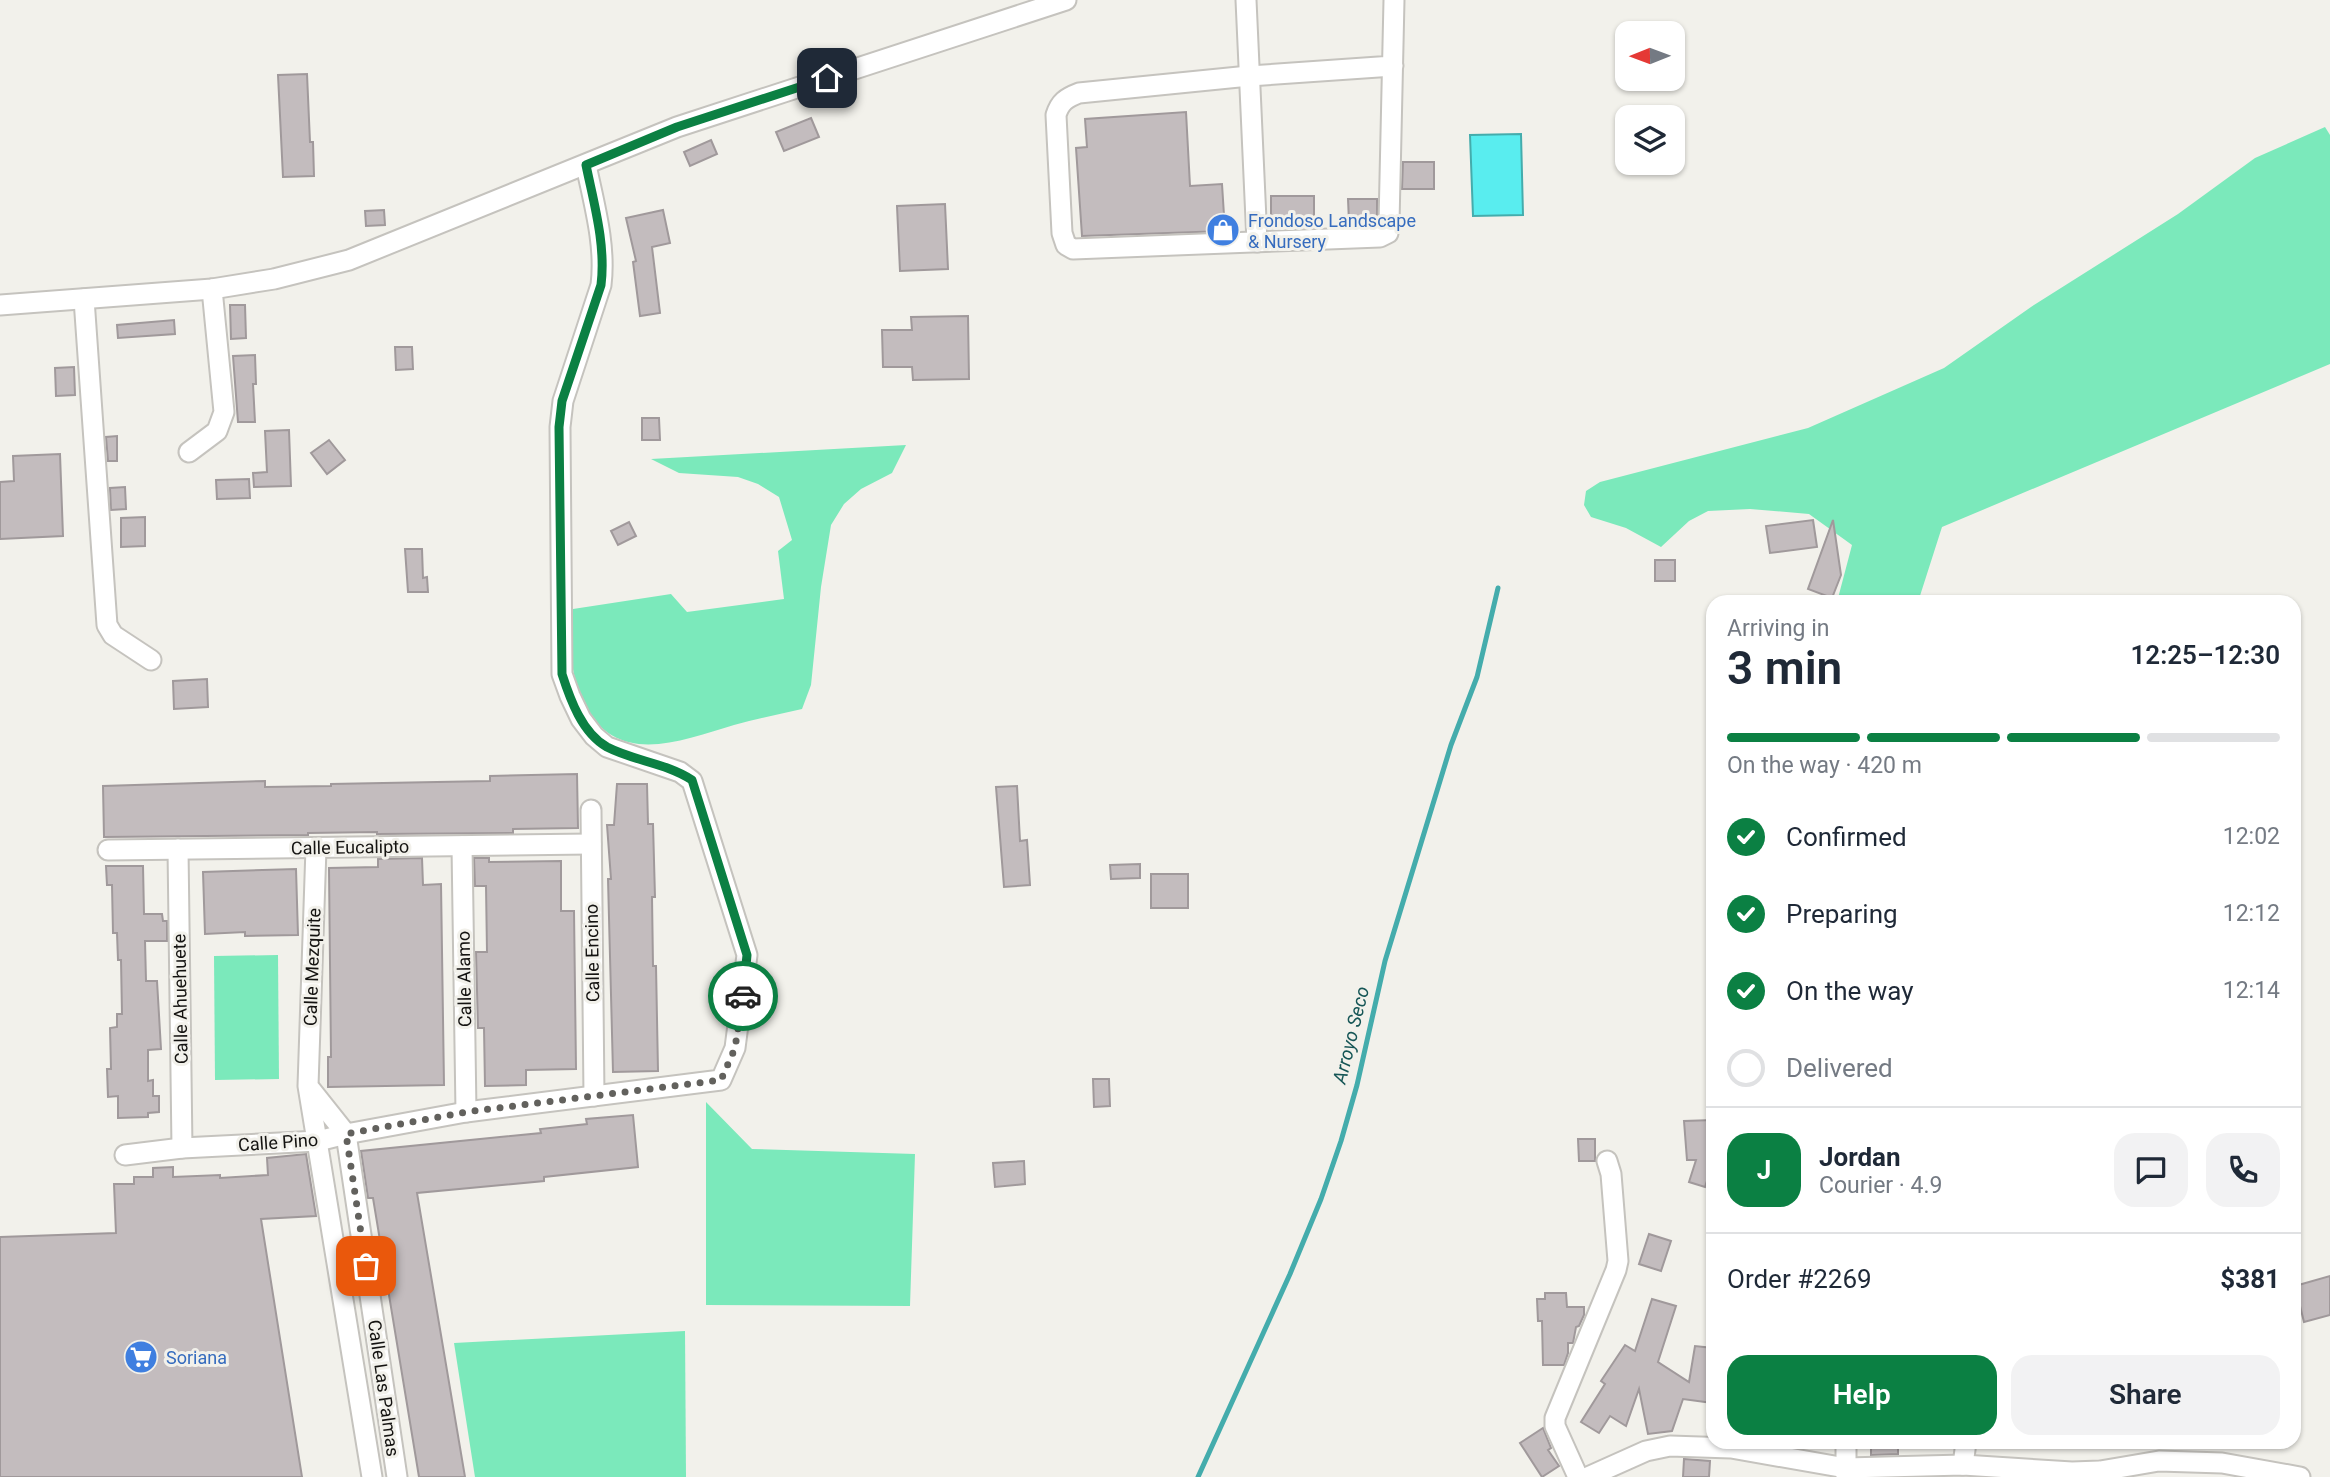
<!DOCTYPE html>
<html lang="en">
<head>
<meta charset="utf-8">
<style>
	:root { --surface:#fff; --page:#f2f2f3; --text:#1f2937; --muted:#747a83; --line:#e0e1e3; --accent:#0b8043 }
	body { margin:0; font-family:Roboto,sans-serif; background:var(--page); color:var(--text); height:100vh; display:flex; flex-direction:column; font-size:26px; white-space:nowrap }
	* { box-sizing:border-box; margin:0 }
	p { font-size:23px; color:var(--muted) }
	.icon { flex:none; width:38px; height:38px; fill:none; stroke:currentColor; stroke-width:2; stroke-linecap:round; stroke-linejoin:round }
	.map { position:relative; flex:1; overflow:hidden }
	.sheet { position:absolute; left:1706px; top:595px; width:595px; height:854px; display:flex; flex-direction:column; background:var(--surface); border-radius:21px; box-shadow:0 2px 5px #0004 }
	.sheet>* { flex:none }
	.needle { width:46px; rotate:269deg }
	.buttons { position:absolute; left:1615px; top:21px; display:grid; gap:14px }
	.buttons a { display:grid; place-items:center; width:70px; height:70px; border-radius:14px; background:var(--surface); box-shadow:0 2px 5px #0004; font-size:35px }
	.pin { position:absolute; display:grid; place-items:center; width:60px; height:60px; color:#fff; margin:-30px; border-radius:14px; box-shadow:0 4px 10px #0006 }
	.courier { position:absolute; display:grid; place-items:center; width:70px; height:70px; margin:-35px; border:5px solid #0b8043; border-radius:50%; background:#fff; color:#222; box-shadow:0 2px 9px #0007 }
	.headline em { font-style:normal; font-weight:600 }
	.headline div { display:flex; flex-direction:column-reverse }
	.headline { display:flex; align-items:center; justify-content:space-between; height:119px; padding:0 21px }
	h1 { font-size:46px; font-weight:600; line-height:52px }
	.bar { display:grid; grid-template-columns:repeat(4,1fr); gap:10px 7px; align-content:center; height:84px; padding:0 21px }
	.bar i { height:9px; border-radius:5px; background:var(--line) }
	.bar .active { background:var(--accent) }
	.bar p { grid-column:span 4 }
	.line { display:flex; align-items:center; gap:18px; padding:0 21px; border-top:2px solid var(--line) }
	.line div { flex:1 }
	.round { display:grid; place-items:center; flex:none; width:74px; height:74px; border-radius:21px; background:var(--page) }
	ol { padding:0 21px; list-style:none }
	li { display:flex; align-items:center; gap:21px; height:77px }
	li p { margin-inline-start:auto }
	li .icon { padding:7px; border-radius:50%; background:var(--accent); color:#fff; stroke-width:4 }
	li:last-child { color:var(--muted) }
	li i { width:38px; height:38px; border:4px solid var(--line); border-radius:50% }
	.button { display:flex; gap:14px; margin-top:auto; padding:14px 21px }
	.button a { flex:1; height:80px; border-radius:21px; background:var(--accent); color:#fff; font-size:28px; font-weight:600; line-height:80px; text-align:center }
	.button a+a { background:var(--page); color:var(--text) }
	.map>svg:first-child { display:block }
</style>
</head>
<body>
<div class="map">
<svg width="2330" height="1477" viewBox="0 0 2330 1477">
	<rect width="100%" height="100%" fill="#f2f1eb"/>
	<g fill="#7be9bb">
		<path d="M2325,127L2330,135V364L1942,527L1918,602H1837L1852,545L1809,514L1750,509L1708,511L1689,521L1661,547L1626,528L1591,517L1584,505L1586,491L1600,482L1808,428L1944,368L2031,307L2178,214L2255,158Z"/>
		<path d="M906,445L892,473L861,489L844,504L831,525L821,587L811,685L802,709C779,714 757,719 734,725C680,741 616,768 584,703C569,673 569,641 573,609L671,594L687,612L784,599L778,551L792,540L779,497L758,484L738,477L679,473L651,459Z"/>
		<path d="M278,955L279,1079L215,1080L214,956Z"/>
		<path d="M706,1102L752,1149L915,1154L910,1306L706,1305Z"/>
		<path d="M685,1331L686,1477H475L454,1343Z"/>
	</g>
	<path fill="#59edef" stroke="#44acac" stroke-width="2" d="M1521,134L1523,215L1473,216L1470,135Z"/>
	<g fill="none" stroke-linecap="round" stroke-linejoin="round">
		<path stroke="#44acac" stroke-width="5" d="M1198,1477L1290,1274L1321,1199L1341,1141L1357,1085L1385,961L1451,745L1477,677L1498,588"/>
	</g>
	<g fill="#c3bcbe" stroke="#a0999b" stroke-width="2">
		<path d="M307,74L310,142H313L314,176L283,177L278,75Z"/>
		<path d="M1186,112L1190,186L1222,184L1225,231L1082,236L1076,148L1087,147L1085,119Z"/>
		<path d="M811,118L819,137L784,151L776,132Z"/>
		<path d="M711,140L717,154L690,166L684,152Z"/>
		<path d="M1403,162H1434V189H1402Z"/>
		<path d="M1271,196H1314V227L1271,228Z"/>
		<path d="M1348,199H1377V221L1349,222Z"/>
		<path d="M945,204L948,269L900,271L897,206Z"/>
		<path d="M384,210L385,225L366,226L365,211Z"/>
		<path d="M663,210L670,243L652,247L660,313L640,316L633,262L636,261L626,218Z"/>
		<path d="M230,305H245L246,338L231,339Z"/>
		<path d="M968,316L969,379L913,380L912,367H883L882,330H912L911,317Z"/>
		<path d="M174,320L175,334L118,338L117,325Z"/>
		<path d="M395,347H412L413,369L396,370Z"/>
		<path d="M255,355L256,384H253L255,422H238L233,356Z"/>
		<path d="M74,367L75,395L56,396L55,368Z"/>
		<path d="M642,418H659L660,440H642Z"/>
		<path d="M289,430L291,486L254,487L253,473L267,472L265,431Z"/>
		<path d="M117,436V461H108L106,437Z"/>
		<path d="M329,440L345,460L327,474L311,453Z"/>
		<path d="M60,454L63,536L0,539V482L14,481L13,456Z"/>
		<path d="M249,479L250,498L217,499L216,480Z"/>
		<path d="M125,487L126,509L111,510L110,488Z"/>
		<path d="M145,517V546L121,547V518Z"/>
		<path d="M1813,520L1817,547L1770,553L1766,526Z"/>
		<path d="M1833,520L1841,575L1832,598L1808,589Z"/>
		<path d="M629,522L636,536L618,545L611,531Z"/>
		<path d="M405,549H422L423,578L427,577L428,592H408Z"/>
		<rect x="1655" y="560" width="20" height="21"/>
		<path d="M207,679L208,707L174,709L173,681Z"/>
		<path d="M577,774L578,828L513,829V833L377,834V832L308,833V835L104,837L103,786L265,781V787L331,786V784L490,781V776Z"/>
		<path d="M617,784H647L648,824H653L655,897H652L653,966H656L658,1071L613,1072L608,879H611L607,825H614Z"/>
		<path d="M1017,786L1020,841L1027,840L1030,885L1004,887L996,787Z"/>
		<path d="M422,858L423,885L441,884L444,1085L328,1087V1057H331L329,868L378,867V859Z"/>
		<path d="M474,858H489V862L561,861V911H574L576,1069L526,1070V1085L485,1086L484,1028H478L476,952H487L486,886H475Z"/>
		<path d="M1140,864V878L1111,879L1110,865Z"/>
		<path d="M106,866H143L144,914H162L163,921H167V941H145L146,981H157L161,1049L148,1050V1081L153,1080V1096H159V1112L148,1113V1117L118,1118V1096L108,1097L107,1069H111L110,1028L117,1027V1014H122L121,960H118L117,933H113L112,885H107Z"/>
		<path d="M296,869L298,935L245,936V932L205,934L203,872Z"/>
		<rect x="1151" y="874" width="37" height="34"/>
		<path d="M1093,1079H1109L1110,1106L1094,1107Z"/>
		<path d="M633,1115L638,1167L544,1177V1181L417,1193L465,1477H419L373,1198H368L361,1151L541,1133L540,1129L587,1124L586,1119Z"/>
		<path d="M1713,1120V1162L1705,1187L1689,1182L1696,1160H1687L1684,1121Z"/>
		<path d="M1578,1139H1595V1161H1579Z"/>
		<path d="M306,1154L316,1216L261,1219L302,1477H0V1237L116,1233L114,1184H134V1177H153V1168L173,1167V1177L220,1175V1178L268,1175L267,1158Z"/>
		<path d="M1024,1161L1025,1184L995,1187L993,1163Z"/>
		<path d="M1649,1234L1671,1241L1661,1271L1639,1264Z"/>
		<path d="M2330,1276V1315L2304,1322L2295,1286Z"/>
		<path d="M1545,1293H1566L1567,1307H1584V1315L1579,1326L1576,1327L1573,1343H1568V1353L1564,1365H1543L1542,1321H1538L1537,1299H1545Z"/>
		<path d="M1652,1299L1676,1306L1658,1362L1689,1382L1695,1346L1713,1348V1403L1683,1399L1672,1431L1648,1434L1639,1389L1626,1426L1610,1416L1599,1433L1581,1422L1605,1384L1601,1381L1625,1345L1635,1351Z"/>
		<path d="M1543,1428L1551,1448L1548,1450L1559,1466L1542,1477L1520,1443Z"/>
		<path d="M1871,1442H1898V1454L1871,1455Z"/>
		<path d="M1684,1459L1710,1461L1709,1477H1683Z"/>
	</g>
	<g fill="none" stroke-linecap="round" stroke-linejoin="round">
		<defs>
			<g id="minor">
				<path d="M1246,0L1257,242"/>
				<path d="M1393,66L1249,76L1079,93C1066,98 1060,102 1056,115L1062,233L1066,245L1073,249L1380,237L1388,233L1389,223L1394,0"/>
				<path d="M84,299L107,625L113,635L151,660"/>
				<path d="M0,305L212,289L274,279L349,260L677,127L1066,0"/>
				<path d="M189,452L217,431L224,412L212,289"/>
				<path d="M591,810L594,1096"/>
				<path d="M462,846L466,1112"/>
				<path d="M316,848L308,1086L372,1477"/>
				<path d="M178,849L182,1148"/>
				<path d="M108,850L591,844"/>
				<path d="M311,1090L346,1134L397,1477"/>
				<path d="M125,1155L182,1148L318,1141L346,1134L466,1112L721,1080L735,1048L747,955L692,781L680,772L607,747L594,736L581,719L570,696L562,674L560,427L563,401L601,285C606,245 594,204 586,165"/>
				<path d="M1846,1442V1477"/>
				<path d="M1963,1465L1966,1442"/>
				<path d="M1578,1477L1555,1426V1418L1616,1270L1618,1261L1611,1174L1607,1161"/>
				<path d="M1588,1477L1646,1451L1670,1446L1731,1448L1846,1468L1963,1465L2072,1472L2100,1471L2159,1461L2222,1463L2300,1477"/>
			</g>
		</defs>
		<use href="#minor" stroke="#c5c3be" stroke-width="23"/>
		<use href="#minor" stroke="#fff" stroke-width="19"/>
	</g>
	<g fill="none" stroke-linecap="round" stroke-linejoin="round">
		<path stroke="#62615d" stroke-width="7" stroke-dasharray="0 12.6" d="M366,1266L346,1134L466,1112L721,1080L735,1048L743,996"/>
		<path stroke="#0b8043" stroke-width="9" d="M743,996L747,955L692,780C666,763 634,761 607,747C582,733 570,699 562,674L559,427L562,401L601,285C606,245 594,204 586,165L677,127L827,78"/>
	</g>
	<defs>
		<symbol id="shop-disc" viewBox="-11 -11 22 22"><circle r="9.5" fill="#3f7fe0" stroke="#f2f1eb"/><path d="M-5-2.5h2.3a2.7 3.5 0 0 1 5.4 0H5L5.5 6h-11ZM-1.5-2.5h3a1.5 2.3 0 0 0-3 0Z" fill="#fff"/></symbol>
		<symbol id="supermarket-disc" viewBox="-11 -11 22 22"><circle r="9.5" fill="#3f7fe0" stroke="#f2f1eb"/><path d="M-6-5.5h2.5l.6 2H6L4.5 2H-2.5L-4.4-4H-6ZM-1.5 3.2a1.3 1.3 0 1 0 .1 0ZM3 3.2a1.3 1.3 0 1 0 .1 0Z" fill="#fff"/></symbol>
	</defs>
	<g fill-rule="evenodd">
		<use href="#shop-disc" x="1204" y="211" width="38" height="38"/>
		<use href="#supermarket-disc" x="122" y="1338" width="38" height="38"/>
	</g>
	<g text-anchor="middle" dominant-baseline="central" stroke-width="6" stroke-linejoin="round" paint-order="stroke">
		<g font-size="18" fill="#366cbe" stroke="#f2f1eb" text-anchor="start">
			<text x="1248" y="220">Frondoso Landscape<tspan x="1248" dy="21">&amp; Nursery</tspan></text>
			<text x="166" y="1357">Soriana</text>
		</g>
		<g font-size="18" fill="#141311" stroke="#f2f1eb">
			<text transform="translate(350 847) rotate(-1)">Calle Eucalipto</text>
			<text transform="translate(592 953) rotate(-91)">Calle Encino</text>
			<text transform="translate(312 967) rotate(-88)">Calle Mezquite</text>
			<text transform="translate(464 979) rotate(-91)">Calle Alamo</text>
			<text transform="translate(180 999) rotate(-91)">Calle Ahuehuete</text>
			<text transform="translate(278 1142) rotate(-4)">Calle Pino</text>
			<text transform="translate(384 1388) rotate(82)">Calle Las Palmas</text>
		</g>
		<g font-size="19" font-style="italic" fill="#165656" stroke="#f2f1eb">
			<text transform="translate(1351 1035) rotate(-76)">Arroyo Seco</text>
		</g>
	</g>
</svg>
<div class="buttons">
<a><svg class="needle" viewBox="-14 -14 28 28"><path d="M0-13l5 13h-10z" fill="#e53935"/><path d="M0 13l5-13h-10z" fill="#747a83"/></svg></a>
<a><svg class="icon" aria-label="layers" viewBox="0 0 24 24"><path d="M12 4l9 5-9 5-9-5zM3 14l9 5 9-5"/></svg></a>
</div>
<div class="pin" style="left:366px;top:1266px;background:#ea580c"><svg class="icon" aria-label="bag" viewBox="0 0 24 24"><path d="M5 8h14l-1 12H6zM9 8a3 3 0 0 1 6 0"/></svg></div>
<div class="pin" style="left:827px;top:78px;background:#1f2937"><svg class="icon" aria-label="home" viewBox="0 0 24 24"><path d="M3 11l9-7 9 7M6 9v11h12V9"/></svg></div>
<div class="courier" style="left:743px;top:996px"><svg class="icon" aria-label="car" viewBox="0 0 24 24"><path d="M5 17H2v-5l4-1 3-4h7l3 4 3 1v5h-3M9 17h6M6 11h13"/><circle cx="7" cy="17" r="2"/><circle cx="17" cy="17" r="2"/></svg></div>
<section class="sheet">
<div class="headline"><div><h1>3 min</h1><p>Arriving in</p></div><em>12:25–12:30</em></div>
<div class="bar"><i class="active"></i><i class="active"></i><i class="active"></i><i></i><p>On the way · 420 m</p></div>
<ol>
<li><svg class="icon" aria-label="check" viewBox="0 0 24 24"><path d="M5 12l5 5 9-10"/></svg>Confirmed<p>12:02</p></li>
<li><svg class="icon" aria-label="check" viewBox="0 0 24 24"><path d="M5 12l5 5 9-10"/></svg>Preparing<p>12:12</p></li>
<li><svg class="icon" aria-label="check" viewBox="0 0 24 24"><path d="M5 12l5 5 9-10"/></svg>On the way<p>12:14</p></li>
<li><i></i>Delivered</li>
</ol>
<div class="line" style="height:126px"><b class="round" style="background:var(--accent);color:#fff">J</b><div><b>Jordan</b><p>Courier · 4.9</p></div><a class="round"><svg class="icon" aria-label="chat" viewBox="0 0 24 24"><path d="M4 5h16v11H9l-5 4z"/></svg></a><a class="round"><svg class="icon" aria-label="phone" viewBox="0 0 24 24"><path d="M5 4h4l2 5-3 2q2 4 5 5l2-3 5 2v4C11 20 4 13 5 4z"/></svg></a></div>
<div class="line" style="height:91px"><div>Order #2269</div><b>$381</b></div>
<div class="button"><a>Help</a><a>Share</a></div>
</section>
</div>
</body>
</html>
